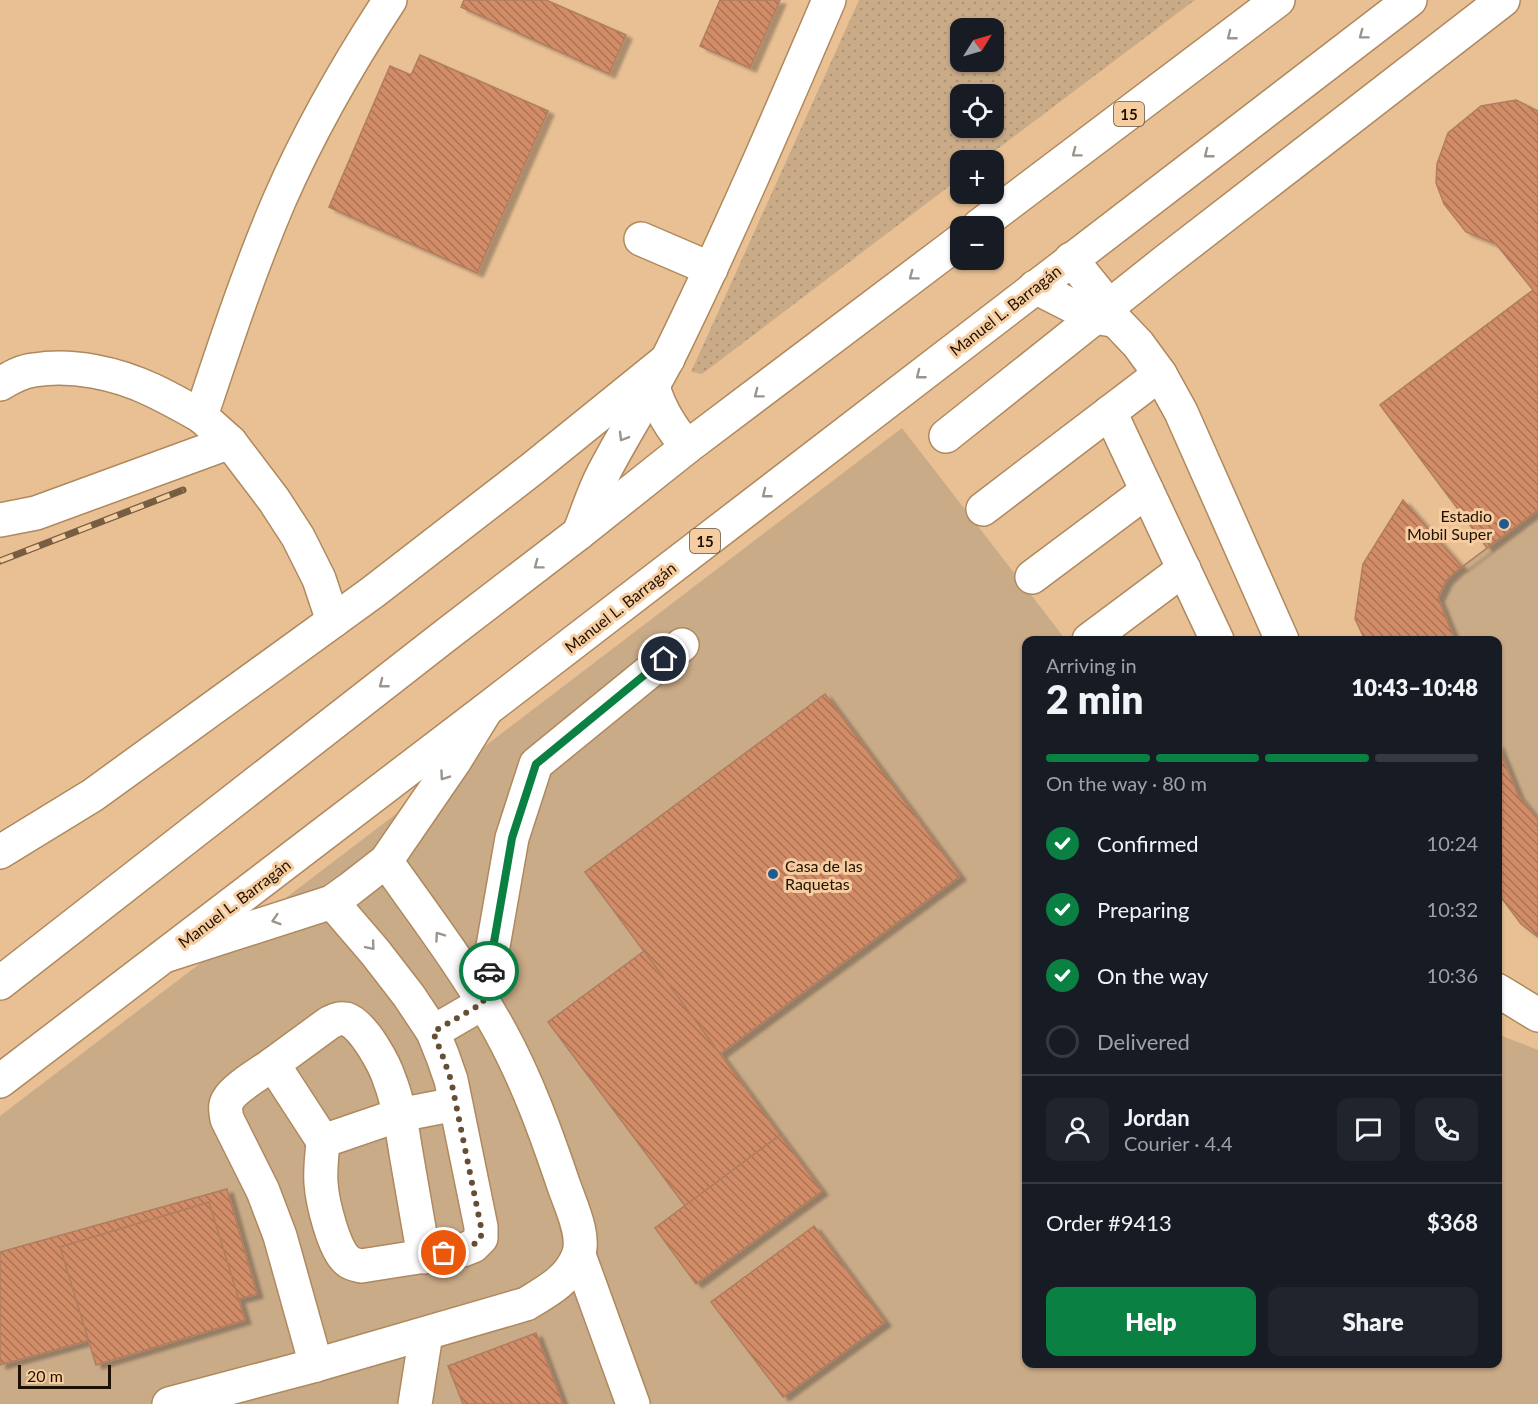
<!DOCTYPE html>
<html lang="en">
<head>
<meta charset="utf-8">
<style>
	:root { --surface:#171b24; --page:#20242c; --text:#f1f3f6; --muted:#9ea1a6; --line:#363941; --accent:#0b8043 }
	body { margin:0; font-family:Lato,sans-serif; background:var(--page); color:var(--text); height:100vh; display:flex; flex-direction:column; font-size:22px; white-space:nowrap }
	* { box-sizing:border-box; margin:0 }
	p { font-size:20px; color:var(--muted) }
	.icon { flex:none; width:33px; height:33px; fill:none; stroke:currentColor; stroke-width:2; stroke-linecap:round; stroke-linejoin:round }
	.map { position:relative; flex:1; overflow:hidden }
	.panel { position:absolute; left:1022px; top:636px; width:480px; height:732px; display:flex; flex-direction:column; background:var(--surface); border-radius:12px; box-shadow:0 2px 4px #0004 }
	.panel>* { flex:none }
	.needle { width:39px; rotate:53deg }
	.controls { position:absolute; left:950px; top:18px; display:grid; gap:12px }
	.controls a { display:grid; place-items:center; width:54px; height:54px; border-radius:12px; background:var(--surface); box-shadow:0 2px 4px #0004; font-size:30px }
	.scale { position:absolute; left:18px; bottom:15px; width:93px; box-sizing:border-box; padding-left:6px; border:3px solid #1f1102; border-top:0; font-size:16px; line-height:21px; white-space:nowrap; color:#1f1102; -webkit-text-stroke:4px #f6cda0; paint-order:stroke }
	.pin { position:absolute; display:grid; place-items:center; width:51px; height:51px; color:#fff; margin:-26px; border:3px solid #fff; border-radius:50%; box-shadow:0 2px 6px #0007 }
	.courier { position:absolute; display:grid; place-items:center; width:60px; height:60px; margin:-30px; border:4px solid #0b8043; border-radius:50%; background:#fff; color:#222; box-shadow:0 2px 8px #0007 }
	.head em { font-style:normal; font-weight:800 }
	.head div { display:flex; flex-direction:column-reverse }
	.head { display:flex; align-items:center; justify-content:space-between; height:102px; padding:0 24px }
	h1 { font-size:39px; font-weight:800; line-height:45px }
	.bar { display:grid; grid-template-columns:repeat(4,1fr); gap:9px 6px; align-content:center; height:72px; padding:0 24px }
	.bar i { height:8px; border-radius:4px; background:var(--line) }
	.bar .on { background:var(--accent) }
	.bar p { grid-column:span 4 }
	.line { display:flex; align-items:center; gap:15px; padding:0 24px; border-top:2px solid var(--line) }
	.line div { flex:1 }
	.round { display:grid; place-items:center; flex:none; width:63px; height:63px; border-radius:12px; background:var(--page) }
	ol { padding:0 24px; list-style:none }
	li { display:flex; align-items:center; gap:18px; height:66px }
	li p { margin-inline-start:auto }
	li .icon { padding:6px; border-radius:50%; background:var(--accent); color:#fff; stroke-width:4 }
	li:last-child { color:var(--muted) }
	li i { width:33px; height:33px; border:3px solid var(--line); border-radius:50% }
	.button { display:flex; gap:12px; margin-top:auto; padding:12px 24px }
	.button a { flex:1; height:69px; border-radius:12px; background:var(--accent); color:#fff; font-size:24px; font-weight:800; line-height:69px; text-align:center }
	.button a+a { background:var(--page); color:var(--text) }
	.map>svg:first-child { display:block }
</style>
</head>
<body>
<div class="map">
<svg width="1538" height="1404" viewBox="0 0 1538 1404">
	<defs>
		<pattern id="park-dots" width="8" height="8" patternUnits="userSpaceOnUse" patternTransform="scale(1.5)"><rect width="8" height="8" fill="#caab88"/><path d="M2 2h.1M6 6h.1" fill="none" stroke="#ad9274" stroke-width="1.8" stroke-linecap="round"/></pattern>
		<pattern id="building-back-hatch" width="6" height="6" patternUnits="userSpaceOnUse" patternTransform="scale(1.5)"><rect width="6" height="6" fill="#d28d67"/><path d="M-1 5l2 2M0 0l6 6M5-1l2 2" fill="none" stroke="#aa7253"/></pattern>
		<filter id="shadow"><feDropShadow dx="6" dy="4" stdDeviation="1.5" flood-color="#0004"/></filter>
	</defs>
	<rect width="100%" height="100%" fill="#e9c094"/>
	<path fill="url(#park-dots)" fill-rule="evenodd" d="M859,0H1195L983,160H960V178L702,374L691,372ZM960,28H993V62H960ZM960,94H993V128H960Z"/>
	<g fill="#caab88">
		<path d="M1516,100L1538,111V937L1521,924L1497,892V640H1365L1355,619L1363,564L1403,500L1462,566L1487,548L1380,405L1533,290L1496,244L1466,232L1444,204L1436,183L1437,164L1448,133L1481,106Z"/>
		<path d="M902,428L1066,640H1026V1364H1497V1034L1538,1050V1404H0V1116Z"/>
	</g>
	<g fill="url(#building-back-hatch)" stroke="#b07d61" stroke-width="1.5" filter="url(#shadow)">
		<path d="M464,0H546L626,35L609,74L461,7Z"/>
		<path d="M720,0H780L750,68L700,46Z"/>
		<path d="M420,55L548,111L477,273L329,207L390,66L411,75Z"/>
		<path d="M1516,100L1538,111V510L1455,572L1446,581L1438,598L1455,640H1365L1355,619L1363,564L1403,500L1462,567L1487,548L1380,405L1533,290L1496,244L1466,232L1444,204L1436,183L1437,164L1448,133L1481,106Z"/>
		<path d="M825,694L960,876L720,1054L585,872Z"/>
		<path d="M1497,743L1518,795L1538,820V937L1521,924L1497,892Z"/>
		<path d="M644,951L780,1135L685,1206L548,1022Z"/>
		<path d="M780,1135L822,1191L696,1284L655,1228Z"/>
		<path d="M227,1189L257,1294L0,1365V1252Z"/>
		<path d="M209,1202L245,1320L96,1365L60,1247Z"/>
		<path d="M814,1226L885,1322L783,1397L711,1302Z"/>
		<path d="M536,1333L563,1404H463L448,1366Z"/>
	</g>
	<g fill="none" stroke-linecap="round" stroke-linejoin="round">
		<defs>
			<g id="minor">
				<path d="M641,239L711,269"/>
				<path d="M1071,259L1109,306L1116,321L1138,344L1160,374L1181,412L1282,640"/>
				<path d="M1035,287L1094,317L1112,320"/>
				<path d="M0,384C10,378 22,371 34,370C73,364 116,373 152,390C169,398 185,407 201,416"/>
				<path d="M653,387C661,412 671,427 687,447"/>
				<path d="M1110,412L1217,640"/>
				<path d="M946,436L1162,264L1503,0"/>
				<path d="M983,509L1160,374"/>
				<path d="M0,520L36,513L230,442"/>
				<path d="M579,533C587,514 593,493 603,474C625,431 652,391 673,348C729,233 779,117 829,0"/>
				<path d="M1032,577L1147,491"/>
				<path d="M333,621L319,579L298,537L274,500L230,442L201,416C225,344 249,271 279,201C310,130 348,64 390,0"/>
				<path d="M1089,640L1184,569"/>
				<path d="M0,852L93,795L373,592L532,469L668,359"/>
				<path d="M332,902L375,952L409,996L433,1032L443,1057L451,1080L481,1227V1238L473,1246L463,1250L361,1266C357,1265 351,1264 348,1261C334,1252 322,1200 321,1183C320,1168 322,1155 323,1141L399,1115L456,1104"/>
				<path d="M167,955L332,902L350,889L386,861L454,762L486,710"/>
				<path d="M1497,990L1538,1015"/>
				<path d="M433,1032L483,1003L512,838L536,764L682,645"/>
				<path d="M273,1064L329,1023C335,1020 339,1018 346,1019C364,1025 385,1065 390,1081C399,1104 402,1129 406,1153C412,1188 418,1222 424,1257"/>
				<path d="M579,1255L633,1404"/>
				<path d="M316,1365L280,1236L263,1191L227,1119C226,1112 224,1106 228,1100C233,1089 262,1072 273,1064L323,1141"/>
				<path d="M169,1404L316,1365L526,1304C546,1292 569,1280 578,1256C586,1237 571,1206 564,1186C546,1133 527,1080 500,1031C467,971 425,916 386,861"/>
				<path d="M415,1404L426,1334"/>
			</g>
			<g id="highway">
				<path d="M979,226L1278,0"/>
				<path d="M0,983L446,635L579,533L687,447L960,241"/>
				<path d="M0,1081L487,709L1410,0"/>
			</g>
		</defs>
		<use href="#minor" stroke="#af895e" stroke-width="36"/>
		<use href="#highway" stroke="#af895e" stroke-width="36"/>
		<use href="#minor" stroke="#fff" stroke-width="33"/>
		<use href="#highway" stroke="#fff" stroke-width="33"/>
		<defs>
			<path id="rail" d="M0,561L183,490"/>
		</defs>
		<use href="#rail" stroke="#775d42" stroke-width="7"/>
		<use href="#rail" stroke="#f6cda0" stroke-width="4.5" stroke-dasharray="14" stroke-linecap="butt"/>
	</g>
	<defs><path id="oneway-chevron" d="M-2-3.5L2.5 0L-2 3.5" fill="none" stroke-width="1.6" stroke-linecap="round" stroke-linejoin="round" transform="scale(1.5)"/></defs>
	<g stroke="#9a948d">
		<use href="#oneway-chevron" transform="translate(1363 35) rotate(143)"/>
		<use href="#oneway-chevron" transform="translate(1231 36) rotate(142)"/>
		<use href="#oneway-chevron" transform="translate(1076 153) rotate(143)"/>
		<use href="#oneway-chevron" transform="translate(1208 154) rotate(142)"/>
		<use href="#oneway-chevron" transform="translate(913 276) rotate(143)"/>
		<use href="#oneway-chevron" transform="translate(920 375) rotate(142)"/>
		<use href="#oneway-chevron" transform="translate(758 394) rotate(143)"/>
		<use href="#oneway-chevron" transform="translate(623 437) rotate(120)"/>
		<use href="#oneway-chevron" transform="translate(766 494) rotate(142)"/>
		<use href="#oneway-chevron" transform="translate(538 565) rotate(143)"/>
		<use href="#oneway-chevron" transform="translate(383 684) rotate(142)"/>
		<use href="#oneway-chevron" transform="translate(444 776) rotate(125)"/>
		<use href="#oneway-chevron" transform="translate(276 920) rotate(163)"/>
		<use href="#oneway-chevron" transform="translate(439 936) rotate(-125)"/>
		<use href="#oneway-chevron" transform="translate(371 946) rotate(50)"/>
	</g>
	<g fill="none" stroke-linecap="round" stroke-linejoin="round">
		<path stroke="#664e35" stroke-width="6" stroke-dasharray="0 10.8" d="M444,1253C460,1251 469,1250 481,1238V1227L451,1080L443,1057L433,1032L483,1003L489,971"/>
		<path stroke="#0b8043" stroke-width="8" d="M489,971L512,838L536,764L664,659"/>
	</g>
	<g fill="#1e5b91" stroke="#f6cda0" stroke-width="2">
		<circle cx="1504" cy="524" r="6"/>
		<circle cx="773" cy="874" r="6"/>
	</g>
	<g text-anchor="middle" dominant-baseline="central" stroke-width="6" stroke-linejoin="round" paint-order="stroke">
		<g fill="#f6cda0" stroke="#604931" stroke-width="1.5">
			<rect x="1114" y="102" width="30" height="24" rx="4.5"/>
			<rect x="690" y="529" width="30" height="24" rx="4.5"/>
		</g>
		<g font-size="15" font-weight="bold" fill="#1f1102">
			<text x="1129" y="114">15</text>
			<text x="705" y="541">15</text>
		</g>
		<g font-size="16" fill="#1f1102" stroke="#f6cda0">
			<text transform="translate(1005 310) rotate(-38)">Manuel L. Barragán</text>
			<text transform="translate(620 607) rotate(-38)">Manuel L. Barragán</text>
			<text transform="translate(234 903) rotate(-37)">Manuel L. Barragán</text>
		</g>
		<g font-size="16" fill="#1f1102" stroke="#f6cda0" text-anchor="end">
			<text x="1492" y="515">Estadio<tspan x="1492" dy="18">Mobil Super</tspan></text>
			<text x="785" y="865" text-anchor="start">Casa de las<tspan x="785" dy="18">Raquetas</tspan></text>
		</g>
	</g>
</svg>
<div class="controls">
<a><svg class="needle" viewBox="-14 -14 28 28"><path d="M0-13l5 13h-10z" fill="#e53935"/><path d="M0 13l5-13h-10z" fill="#9ea1a6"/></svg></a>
<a><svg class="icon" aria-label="locate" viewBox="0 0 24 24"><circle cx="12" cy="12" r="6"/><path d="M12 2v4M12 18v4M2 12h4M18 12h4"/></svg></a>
<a>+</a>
<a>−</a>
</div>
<div class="scale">20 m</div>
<div class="pin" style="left:444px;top:1253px;background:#ea580c"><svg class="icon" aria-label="bag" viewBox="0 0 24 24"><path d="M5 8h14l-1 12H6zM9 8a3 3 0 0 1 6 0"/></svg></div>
<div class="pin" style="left:664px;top:659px;background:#1f2937"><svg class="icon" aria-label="home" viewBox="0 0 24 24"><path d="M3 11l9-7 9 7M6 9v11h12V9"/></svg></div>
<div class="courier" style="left:489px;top:971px"><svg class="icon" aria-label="car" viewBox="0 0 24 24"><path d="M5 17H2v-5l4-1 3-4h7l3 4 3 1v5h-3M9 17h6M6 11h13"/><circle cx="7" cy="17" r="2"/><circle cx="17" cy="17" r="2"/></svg></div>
<section class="panel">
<div class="head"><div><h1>2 min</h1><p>Arriving in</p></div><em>10:43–10:48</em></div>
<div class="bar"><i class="on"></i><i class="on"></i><i class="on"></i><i></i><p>On the way · 80 m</p></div>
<ol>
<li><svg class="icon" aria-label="check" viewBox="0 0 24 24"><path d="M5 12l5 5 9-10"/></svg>Confirmed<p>10:24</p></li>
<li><svg class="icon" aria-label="check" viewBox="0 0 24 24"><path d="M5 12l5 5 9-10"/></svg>Preparing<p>10:32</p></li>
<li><svg class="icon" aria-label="check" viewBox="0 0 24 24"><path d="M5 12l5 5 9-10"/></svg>On the way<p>10:36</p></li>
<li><i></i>Delivered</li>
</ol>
<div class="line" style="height:108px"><a class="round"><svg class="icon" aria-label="person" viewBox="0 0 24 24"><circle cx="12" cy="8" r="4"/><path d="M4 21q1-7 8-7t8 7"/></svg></a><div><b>Jordan</b><p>Courier · 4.4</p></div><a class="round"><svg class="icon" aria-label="chat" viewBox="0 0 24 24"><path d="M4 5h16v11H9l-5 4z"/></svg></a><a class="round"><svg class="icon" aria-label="phone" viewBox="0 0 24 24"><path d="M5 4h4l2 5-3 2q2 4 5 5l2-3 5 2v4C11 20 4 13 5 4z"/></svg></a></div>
<div class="line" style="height:78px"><div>Order #9413</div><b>$368</b></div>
<div class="button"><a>Help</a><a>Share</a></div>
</section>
</div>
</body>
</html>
